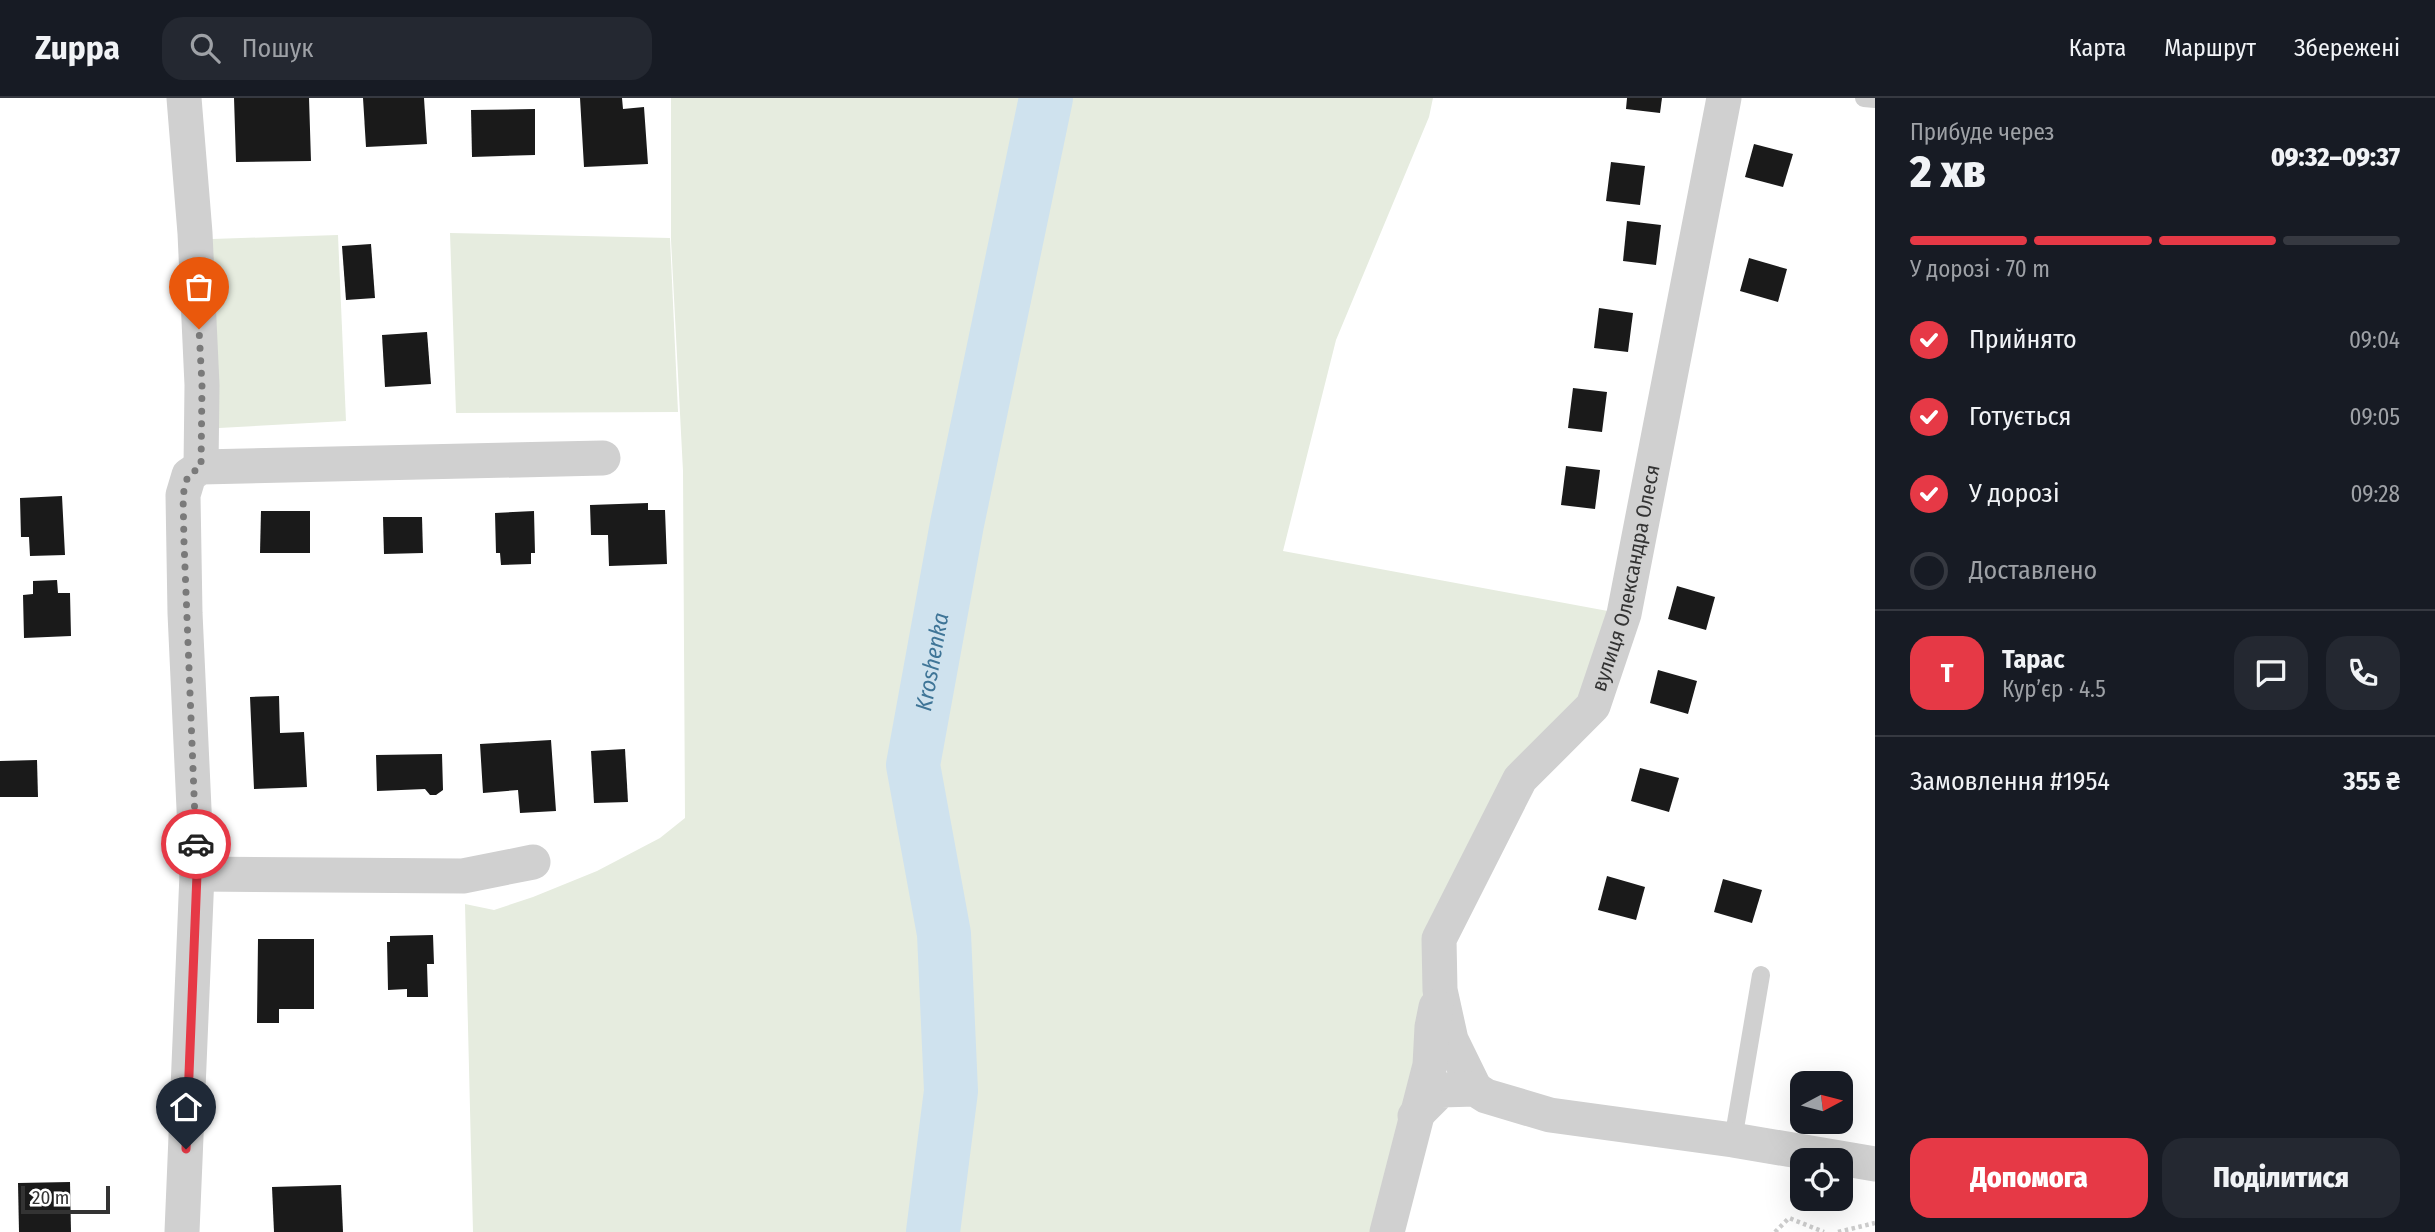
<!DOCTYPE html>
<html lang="uk">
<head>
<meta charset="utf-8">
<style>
	:root { --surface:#171b24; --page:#242831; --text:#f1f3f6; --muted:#9ea1a6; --line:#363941; --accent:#e63946 }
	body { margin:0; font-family:"Fira Sans Condensed",sans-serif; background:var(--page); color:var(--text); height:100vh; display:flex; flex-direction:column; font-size:26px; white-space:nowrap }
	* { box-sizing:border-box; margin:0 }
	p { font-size:23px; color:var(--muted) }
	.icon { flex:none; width:38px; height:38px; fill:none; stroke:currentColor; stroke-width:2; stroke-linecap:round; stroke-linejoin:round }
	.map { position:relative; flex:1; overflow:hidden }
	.panel { display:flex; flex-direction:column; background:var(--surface); width:560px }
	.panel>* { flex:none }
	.needle { width:46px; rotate:83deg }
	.buttons { position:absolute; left:1790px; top:973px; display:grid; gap:14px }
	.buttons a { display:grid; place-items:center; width:63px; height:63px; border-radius:14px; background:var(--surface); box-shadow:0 7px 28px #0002; font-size:35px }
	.scale { position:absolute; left:21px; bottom:18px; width:89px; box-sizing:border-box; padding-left:7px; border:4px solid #333; border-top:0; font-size:19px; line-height:24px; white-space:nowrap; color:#333; -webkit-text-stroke:5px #fff; paint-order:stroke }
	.pin { position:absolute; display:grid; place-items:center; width:60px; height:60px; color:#fff; margin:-72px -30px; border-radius:50% 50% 50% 0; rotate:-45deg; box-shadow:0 0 7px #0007 }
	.pin .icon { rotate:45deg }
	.courier { position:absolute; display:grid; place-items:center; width:70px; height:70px; margin:-35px; border:5px solid #e63946; border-radius:50%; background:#fff; color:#222; box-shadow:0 2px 9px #0007 }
	.summary em { font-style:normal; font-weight:800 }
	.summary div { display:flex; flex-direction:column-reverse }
	.summary { display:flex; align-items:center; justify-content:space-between; height:119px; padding:0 35px }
	h1 { font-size:46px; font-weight:800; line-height:52px }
	.bar { display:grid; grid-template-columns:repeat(4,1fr); gap:10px 7px; align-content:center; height:84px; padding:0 35px }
	.bar i { height:9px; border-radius:5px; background:var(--line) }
	.bar .selected { background:var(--accent) }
	.bar p { grid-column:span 4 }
	.line { display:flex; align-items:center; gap:18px; padding:0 35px; border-top:2px solid var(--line) }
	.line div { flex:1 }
	.round { display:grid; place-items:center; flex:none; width:74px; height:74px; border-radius:21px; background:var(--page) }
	ol { padding:0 35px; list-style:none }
	li { display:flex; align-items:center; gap:21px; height:77px }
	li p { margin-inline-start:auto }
	li .icon { padding:7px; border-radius:50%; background:var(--accent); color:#fff; stroke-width:4 }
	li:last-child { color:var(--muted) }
	li i { width:38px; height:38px; border:4px solid var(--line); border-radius:50% }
	.cta { display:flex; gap:14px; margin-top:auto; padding:14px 35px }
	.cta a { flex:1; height:80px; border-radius:21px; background:var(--accent); color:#fff; font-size:28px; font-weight:800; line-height:80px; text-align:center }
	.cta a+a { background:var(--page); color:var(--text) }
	header { display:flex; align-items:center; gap:42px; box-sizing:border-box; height:98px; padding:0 35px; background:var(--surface); border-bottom:2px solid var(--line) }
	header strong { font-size:33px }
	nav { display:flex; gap:38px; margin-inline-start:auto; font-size:24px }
	.search { width:490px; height:63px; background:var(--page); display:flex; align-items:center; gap:18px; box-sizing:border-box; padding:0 24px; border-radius:21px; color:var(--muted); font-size:26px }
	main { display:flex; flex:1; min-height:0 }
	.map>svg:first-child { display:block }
</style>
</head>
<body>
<header>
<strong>Zuppa</strong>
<div class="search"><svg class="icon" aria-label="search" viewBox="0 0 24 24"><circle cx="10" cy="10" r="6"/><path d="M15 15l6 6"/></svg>Пошук</div>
<nav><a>Карта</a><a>Маршрут</a><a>Збережені</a></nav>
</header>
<main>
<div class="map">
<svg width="1875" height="1134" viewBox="0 0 1875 1134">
	<rect width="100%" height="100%" fill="#fff"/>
	<g fill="#e6ecdf">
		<path d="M671,0H1433L1429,19L1336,242L1283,453L1624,516L1593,608L1520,681L1439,840L1387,1134H473L465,806L494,812L533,799L597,773L660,740L685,720L683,373L671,142Z"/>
		<path d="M450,135L670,140L678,314L456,315Z"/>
		<path d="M338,137L346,323L219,330L212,141Z"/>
	</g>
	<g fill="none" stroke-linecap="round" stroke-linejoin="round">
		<path stroke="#cfe2ee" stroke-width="54" id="s1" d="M933,1134L951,993L944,836L913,667L957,426L1046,0"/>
	</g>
	<g fill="#1a1a1a">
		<path d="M234,0H309L311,63L236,64Z"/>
		<path d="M363,0H424L427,46L366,49Z"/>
		<path d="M580,0H622L623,11L644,9L648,66L584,69Z"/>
		<path d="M1627,0H1662L1660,15L1626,11Z"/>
		<path d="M535,11V57L472,59L471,12Z"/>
		<path d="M1754,46L1793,56L1783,89L1745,79Z"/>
		<path d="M1611,64L1645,68L1640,107L1606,103Z"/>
		<path d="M1627,123L1661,127L1656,167L1623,163Z"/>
		<path d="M371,146L375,200L346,202L342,148Z"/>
		<path d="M1749,160L1787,171L1778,204L1740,193Z"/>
		<path d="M1599,210L1633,215L1628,254L1594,250Z"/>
		<path d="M427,234L431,286L385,289L382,237Z"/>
		<path d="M1573,290L1607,294L1602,334L1568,330Z"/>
		<path d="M1566,368L1600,372L1595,411L1561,407Z"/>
		<path d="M62,398L65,457L30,458L29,439H21L20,400Z"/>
		<path d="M648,405V412H665L667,466L609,468L608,437H591L590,407Z"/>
		<path d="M261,413H310V455H260Z"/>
		<path d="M534,413L535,455H531V466L501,467L500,455H496L495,415Z"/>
		<path d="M383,419H422L423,455L384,456Z"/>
		<path d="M57,482L58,495H70L71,538L24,540L23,497L33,496V483Z"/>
		<path d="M1677,488L1715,499L1706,532L1668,521Z"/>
		<path d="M1658,572L1697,583L1688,616L1650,605Z"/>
		<path d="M279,598L280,635L304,634L307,689L254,691L250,599Z"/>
		<path d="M551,642L556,713L520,715L518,692L483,695L480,646Z"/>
		<path d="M625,651L628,704L594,705L591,653Z"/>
		<path d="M442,656L443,692L436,697H430L425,691L377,693L376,657Z"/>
		<path d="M37,662L38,699H0V663Z"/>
		<path d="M1640,670L1679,680L1669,714L1631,703Z"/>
		<path d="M1607,778L1645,789L1636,822L1598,812Z"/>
		<path d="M1723,781L1762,792L1752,825L1714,814Z"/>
		<path d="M433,837L434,866H427L428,899H407V891L388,892L387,844H390V838Z"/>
		<path d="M258,841H314V911H279V925H257Z"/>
		<path d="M70,1084L71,1134H19L18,1085Z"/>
		<path d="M341,1087L343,1134H274L272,1089Z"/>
	</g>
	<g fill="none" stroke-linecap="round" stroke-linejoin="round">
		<g stroke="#cdcdcd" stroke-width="4.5" stroke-dasharray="3.5 3.5" stroke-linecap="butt">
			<path d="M1775,1134L1789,1120L1824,1134"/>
			<path d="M1838,1134L1875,1125"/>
		</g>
		<g stroke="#d0d0d0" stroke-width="18">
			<path d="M1864,0L1875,1"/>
			<path d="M1733,1042L1761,877"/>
		</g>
		<g stroke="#d0d0d0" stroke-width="35">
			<path d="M184,0L195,135L202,287L201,369"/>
			<path d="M197,776L463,778L533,764"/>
			<path id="s2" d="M1475,991L1451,942L1440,892L1439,841L1520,681L1593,608L1624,516L1724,0"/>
			<path d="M1415,1018L1441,992L1475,991L1486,998L1550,1017L1733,1042L1875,1066"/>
			<path d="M182,1134L197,776L185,515L183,397L189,377L201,369L603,360"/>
			<path d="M1387,1134L1430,967L1432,929L1436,909"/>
		</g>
	</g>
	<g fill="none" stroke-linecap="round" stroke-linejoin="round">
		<path stroke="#7a7a7a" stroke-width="7" stroke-dasharray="0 12.6" d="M196,746L184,444L183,397L188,377L201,369L202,287L199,231"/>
		<path stroke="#e63946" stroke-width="9" d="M186,1051L197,776L196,746"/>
	</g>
	<g text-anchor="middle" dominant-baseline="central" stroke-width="7" stroke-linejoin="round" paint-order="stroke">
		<g font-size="21" fill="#333" stroke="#fff">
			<text stroke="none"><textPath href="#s2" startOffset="572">вулиця Олександра Олеся</textPath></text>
		</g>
		<g font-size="23" font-style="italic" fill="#3f7597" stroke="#fff">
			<text stroke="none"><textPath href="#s1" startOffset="576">Kroshenka</textPath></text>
		</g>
	</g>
</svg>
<div class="buttons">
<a><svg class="needle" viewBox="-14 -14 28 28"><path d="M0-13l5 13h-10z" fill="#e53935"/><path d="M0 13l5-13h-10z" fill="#9ea1a6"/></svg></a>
<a><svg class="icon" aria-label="locate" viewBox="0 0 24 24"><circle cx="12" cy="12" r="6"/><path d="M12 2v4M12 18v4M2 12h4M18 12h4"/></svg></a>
</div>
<div class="scale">20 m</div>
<div class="pin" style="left:199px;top:231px;background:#ea580c"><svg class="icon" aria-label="bag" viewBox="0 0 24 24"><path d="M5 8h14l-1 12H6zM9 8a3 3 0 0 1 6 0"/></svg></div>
<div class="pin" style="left:186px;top:1051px;background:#1f2937"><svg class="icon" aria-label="home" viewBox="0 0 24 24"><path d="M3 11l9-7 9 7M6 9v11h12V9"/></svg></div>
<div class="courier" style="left:196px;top:746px"><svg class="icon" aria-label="car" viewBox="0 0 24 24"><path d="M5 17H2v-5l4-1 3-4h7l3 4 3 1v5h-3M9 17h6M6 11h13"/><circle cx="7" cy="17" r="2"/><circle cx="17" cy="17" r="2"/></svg></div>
</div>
<section class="panel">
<div class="summary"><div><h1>2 хв</h1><p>Прибуде через</p></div><em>09:32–09:37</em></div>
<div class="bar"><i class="selected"></i><i class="selected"></i><i class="selected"></i><i></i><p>У дорозі · 70 m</p></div>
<ol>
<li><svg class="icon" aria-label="check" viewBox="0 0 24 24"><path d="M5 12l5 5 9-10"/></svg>Прийнято<p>09:04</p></li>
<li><svg class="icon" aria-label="check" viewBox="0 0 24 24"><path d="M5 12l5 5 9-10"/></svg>Готується<p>09:05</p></li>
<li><svg class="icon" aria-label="check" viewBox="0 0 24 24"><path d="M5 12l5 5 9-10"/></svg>У дорозі<p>09:28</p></li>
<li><i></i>Доставлено</li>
</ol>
<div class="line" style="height:126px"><b class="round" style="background:var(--accent);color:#fff">Т</b><div><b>Тарас</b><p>Кур’єр · 4.5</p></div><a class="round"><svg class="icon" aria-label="chat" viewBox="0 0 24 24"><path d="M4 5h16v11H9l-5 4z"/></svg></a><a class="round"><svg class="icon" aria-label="phone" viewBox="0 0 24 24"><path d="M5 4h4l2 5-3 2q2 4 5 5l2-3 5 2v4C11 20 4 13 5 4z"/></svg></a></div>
<div class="line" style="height:91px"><div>Замовлення #1954</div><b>355 ₴</b></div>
<div class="cta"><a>Допомога</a><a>Поділитися</a></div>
</section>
</main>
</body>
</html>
